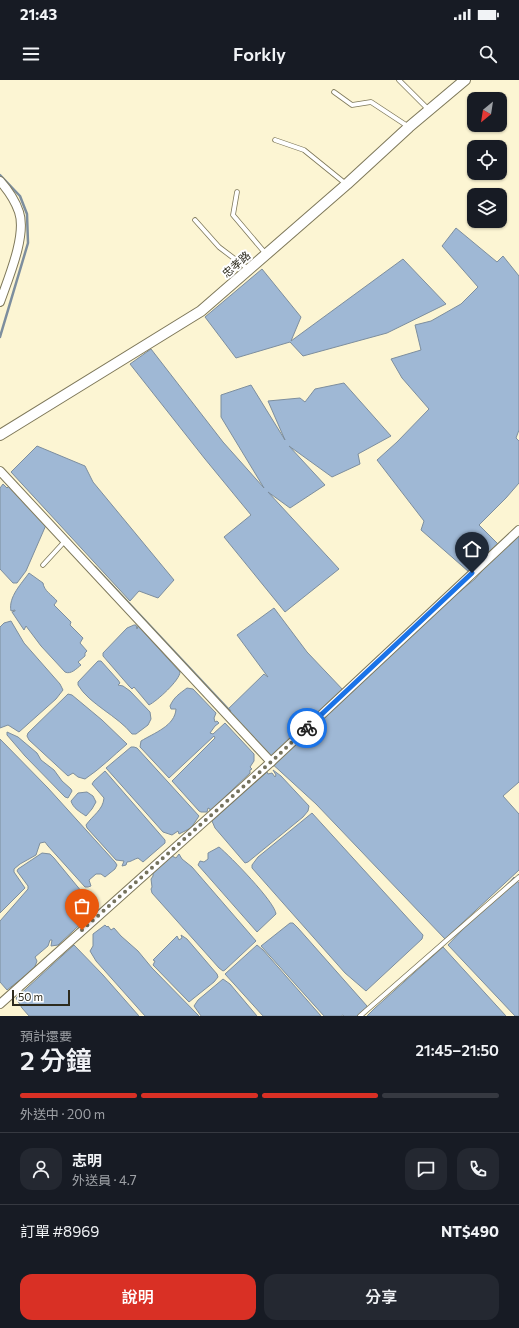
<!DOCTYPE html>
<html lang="zh-TW">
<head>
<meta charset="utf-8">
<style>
	:root { --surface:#171b24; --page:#242831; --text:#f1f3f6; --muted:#9ea1a6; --line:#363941; --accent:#d93025 }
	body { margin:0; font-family:Commissioner,"Noto Sans TC",sans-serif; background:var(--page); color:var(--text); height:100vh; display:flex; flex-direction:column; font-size:15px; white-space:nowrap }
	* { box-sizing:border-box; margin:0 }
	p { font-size:13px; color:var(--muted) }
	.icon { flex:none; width:22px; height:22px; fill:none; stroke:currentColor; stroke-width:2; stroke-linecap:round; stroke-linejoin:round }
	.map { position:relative; height:936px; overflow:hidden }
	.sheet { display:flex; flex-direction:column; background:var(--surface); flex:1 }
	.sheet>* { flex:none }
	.needle { width:26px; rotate:210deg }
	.fabs { position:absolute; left:467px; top:12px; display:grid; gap:8px }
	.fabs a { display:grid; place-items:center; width:40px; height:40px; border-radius:8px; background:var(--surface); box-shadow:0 1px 3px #0004; font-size:20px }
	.scale { position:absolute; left:12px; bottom:10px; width:58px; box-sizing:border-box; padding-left:4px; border:2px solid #2d2b1e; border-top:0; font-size:11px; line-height:14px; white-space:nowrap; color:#2d2b1e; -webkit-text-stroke:3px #fff; paint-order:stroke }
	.pin { position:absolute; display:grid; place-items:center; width:34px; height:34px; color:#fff; margin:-41px -17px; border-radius:50% 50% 50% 0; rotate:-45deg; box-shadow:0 0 4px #0007 }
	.pin .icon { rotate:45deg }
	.courier { position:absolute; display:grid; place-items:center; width:40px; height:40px; margin:-20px; border:3px solid #1a73e8; border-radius:50%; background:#fff; color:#222; box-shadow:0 1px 5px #0007 }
	.summary em { font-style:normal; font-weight:600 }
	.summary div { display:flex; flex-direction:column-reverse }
	.summary { display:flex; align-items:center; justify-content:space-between; height:68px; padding:0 20px }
	h1 { font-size:26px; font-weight:600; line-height:30px }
	.bar { display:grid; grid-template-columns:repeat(4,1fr); gap:6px 4px; align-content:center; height:48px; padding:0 20px }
	.bar i { height:5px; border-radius:3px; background:var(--line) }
	.bar .on { background:var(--accent) }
	.bar p { grid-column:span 4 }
	.line { display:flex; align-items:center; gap:10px; padding:0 20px; border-top:1px solid var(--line) }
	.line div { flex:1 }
	.round { display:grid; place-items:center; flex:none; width:42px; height:42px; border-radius:12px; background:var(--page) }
	.primary-button { display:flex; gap:8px; margin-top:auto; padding:8px 20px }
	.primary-button a { flex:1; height:46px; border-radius:12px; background:var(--accent); color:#fff; font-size:16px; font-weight:600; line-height:46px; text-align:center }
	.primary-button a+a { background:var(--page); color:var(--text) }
	.status { display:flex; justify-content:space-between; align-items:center; height:28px; padding:0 20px; background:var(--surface); direction:ltr }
	.status svg { height:11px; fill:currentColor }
	header { display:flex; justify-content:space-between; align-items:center; height:52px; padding:0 20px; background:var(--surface); font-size:18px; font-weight:600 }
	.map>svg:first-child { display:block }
</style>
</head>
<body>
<div class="status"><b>21:43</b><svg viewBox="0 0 49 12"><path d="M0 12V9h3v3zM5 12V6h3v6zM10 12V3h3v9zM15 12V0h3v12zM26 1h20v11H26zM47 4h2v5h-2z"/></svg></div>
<header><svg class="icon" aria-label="menu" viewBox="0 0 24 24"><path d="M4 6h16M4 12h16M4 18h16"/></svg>Forkly<svg class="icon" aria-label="search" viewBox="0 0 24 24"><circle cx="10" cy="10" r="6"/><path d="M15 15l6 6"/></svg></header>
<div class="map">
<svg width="519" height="936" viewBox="0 0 519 936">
	<rect width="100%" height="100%" fill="#fcf5d3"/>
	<g fill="#9fb8d5" stroke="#7d8e9e">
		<path d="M456,148L497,182L503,176L519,196V350L516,358L519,361V403L506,418L479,445L502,468L519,452V702L503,716L519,734V790L445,859L316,724L269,681L224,633L264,594L268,597L237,555L274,528L307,572L345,612L407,555L475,499L500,470L469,492L421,450L424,441L377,380L397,362L429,329L402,298L391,279L421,270L415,245L431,241L461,224L478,207L442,166Z"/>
		<path d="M403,179L446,224L387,253L303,276L290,262L236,278L205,237L262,189L301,237L291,261Z"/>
		<path d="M151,269L223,362L264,408L221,337V315L251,305L285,360L268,321L300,318L305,322L315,309L344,303L391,356L358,374L360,384L332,397L289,366L325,405L290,428L268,412L339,489L285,532L224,457L251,435L205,379L130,284Z"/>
		<path d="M37,366L85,386L93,402L174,500L158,518L139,511L130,521L11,392Z"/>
		<path d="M3,404L7,408L9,406L46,445L26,491L17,503H13L0,489V408Z"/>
		<path d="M29,493L43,503C44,511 52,515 57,521L54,525L71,542L70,545L83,558L80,563L87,571L85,573V576L78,582L81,585C77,588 71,595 65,592L41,566L26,546L24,550L12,532L15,531V530L11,531C8,517 22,503 29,493Z"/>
		<path d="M11,541L24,563L60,604L63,610L56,619L19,652L8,645L0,648V547L4,543Z"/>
		<path d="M134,545H136L137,549L138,546L180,592C180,600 157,621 149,625L134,607L132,609L129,606L103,576V573L127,548Z"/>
		<path d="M98,581H101L118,600L120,603L118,605L123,606L130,611L150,632L151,639L148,645L136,654H132C118,636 89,624 78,605V602Z"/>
		<path d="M187,608L193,609L216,633L214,638L215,642L217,641L219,643L215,646L210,653L213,654L225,643L254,674V681L250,687L252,689L250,690V693L210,731V729L208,728L207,732H201L199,731L172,701L215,658L214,656L169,698L140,667L141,661C154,653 175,646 176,629H171L170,626C174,617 179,614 187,608Z"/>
		<path d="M68,614L72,615L102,640L127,664C113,676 100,689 85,699L78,697L73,693L68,696L29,660L27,656L28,653Z"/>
		<path d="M7,652L18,657L37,673L41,680L54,690L62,701L71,709L72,711L68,718L65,717L25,676L7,655Z"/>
		<path d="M0,659L48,708L115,782L117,785L115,789L105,797L101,794H96L89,800L91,806L88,807H85L48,766L45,762L40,763L36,775L20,784L14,789V792L25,808L0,833Z"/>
		<path d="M131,667H134L137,668L199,736L191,748L179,754L178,751L172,755L163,752L106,688Z"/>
		<path d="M273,690L281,696L309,726L308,731L303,737L248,782L245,783L215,748L212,741L267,692L268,694L272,693L275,697L276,695Z"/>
		<path d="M105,691L165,760V763L143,782L138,778C134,779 131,782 127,782L126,785L122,786L124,781L116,780L87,748L86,745C93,735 103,730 104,718L92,704L94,701Z"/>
		<path d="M87,712L93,716L96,722L92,729L86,736C80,732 73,728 71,721L78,713Z"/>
		<path d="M312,733L423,855L422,859L366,911L345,893L252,788V785L258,777Z"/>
		<path d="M219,767C230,776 275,822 276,834L257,852L198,785L200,781L204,782L208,779V773Z"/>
		<path d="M42,773L50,774L54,778L91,823L84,831L88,837L58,865L51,866L52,860H50L48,866L35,877L37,881L34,889L7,910L0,902V841L28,809V806L17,791L18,789Z"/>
		<path d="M179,774L182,779L192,787L256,861L225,890L223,891L219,888L152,813L151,809L152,807L151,799L153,796V792L172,776L176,778Z"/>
		<path d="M514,797L519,803V936H515L448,865C469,841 494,821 514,797Z"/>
		<path d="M290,843H293L298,848L367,926L366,928L357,936H344L343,935L341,936H324L261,866Z"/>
		<path d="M105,845L107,847L108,846L111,850L114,848L121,856L138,871L152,888L199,936H145L96,881L90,871L93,866V854Z"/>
		<path d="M181,855L187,859L217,894L218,897L214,902L189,922L153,885L155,881L153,880L177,856L179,860L182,858Z"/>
		<path d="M74,865L103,895L139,936H29L22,928L16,918Z"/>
		<path d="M257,865L263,870L321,936H263L225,894Z"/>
		<path d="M443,867L506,936H367L375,928Z"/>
		<path d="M223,899L230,904L257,936H201L194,926L198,920Z"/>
	</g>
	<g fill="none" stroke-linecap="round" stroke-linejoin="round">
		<g stroke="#7d8e9e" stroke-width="2.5">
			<path d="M0,95L20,116L27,134L28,163L0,257"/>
			<path d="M95,487L230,631"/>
		</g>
		<defs>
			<g id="service">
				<path d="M399,0L429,30"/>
				<path d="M334,12L352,25L371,22L409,47"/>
				<path d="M275,60L304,70L346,104"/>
				<path d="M237,112L233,135L266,174"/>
				<path d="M195,140L219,167L248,189"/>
				<path d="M43,485L65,461"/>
				<path d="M360,936L519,797"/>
			</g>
			<g id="minor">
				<path d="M0,101C8,110 15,120 19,132C27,155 8,199 0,222"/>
				<path d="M0,391L271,682L0,924"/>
				<path d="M271,682L519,450"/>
			</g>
			<path id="tertiary" d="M0,355L201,231L347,104L409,47L465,0"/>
		</defs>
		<use href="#service" stroke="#7e785a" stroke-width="5.5"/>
		<use href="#minor" stroke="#7e785a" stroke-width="10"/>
		<use href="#tertiary" stroke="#7e785a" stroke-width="12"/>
		<use href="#service" stroke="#fff" stroke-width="4"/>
		<use href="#minor" stroke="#fff" stroke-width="8"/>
		<use href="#tertiary" stroke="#fff" stroke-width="10"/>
	</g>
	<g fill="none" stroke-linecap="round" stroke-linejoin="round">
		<path stroke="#75725d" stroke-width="4" stroke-dasharray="0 7.2" d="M82,850L271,682L307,648"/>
		<path stroke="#1a73e8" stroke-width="5" d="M307,648L472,493"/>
	</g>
	<g text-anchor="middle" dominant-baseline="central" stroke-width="4" stroke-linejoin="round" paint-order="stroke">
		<g font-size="11" fill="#2d2b1e" stroke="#fff">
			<text transform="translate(236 184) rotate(-41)">忠孝路</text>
		</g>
	</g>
</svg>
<div class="fabs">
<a><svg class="needle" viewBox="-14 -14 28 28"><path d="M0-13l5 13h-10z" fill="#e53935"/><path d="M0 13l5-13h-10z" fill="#9ea1a6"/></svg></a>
<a><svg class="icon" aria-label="locate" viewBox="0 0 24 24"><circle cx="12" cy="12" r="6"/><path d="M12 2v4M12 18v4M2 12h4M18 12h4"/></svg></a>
<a><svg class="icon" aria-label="layers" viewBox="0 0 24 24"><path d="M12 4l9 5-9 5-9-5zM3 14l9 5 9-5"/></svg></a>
</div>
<div class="scale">50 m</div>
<div class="pin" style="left:82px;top:850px;background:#ea580c"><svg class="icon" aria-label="bag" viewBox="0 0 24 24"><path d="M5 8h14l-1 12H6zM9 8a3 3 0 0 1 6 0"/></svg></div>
<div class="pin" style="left:472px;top:493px;background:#1f2937"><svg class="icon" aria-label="home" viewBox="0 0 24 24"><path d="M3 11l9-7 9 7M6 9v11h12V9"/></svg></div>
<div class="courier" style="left:307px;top:648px"><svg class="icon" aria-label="bike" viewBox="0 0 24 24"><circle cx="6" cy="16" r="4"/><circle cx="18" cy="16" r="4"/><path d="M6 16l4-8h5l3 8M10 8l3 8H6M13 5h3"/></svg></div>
</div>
<section class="sheet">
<div class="summary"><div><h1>2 分鐘</h1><p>預計還要</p></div><em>21:45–21:50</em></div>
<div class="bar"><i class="on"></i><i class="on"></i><i class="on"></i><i></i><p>外送中 · 200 m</p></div>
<div class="line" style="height:72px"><a class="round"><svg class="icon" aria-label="person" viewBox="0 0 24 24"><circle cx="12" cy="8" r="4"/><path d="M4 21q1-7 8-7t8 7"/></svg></a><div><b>志明</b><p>外送員 · 4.7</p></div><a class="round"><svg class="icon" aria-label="chat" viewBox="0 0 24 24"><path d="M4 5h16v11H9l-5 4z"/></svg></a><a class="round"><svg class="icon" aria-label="phone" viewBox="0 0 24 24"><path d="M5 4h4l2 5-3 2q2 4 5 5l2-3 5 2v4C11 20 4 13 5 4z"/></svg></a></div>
<div class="line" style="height:52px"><div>訂單 #8969</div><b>NT$490</b></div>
<div class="primary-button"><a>說明</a><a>分享</a></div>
</section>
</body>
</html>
